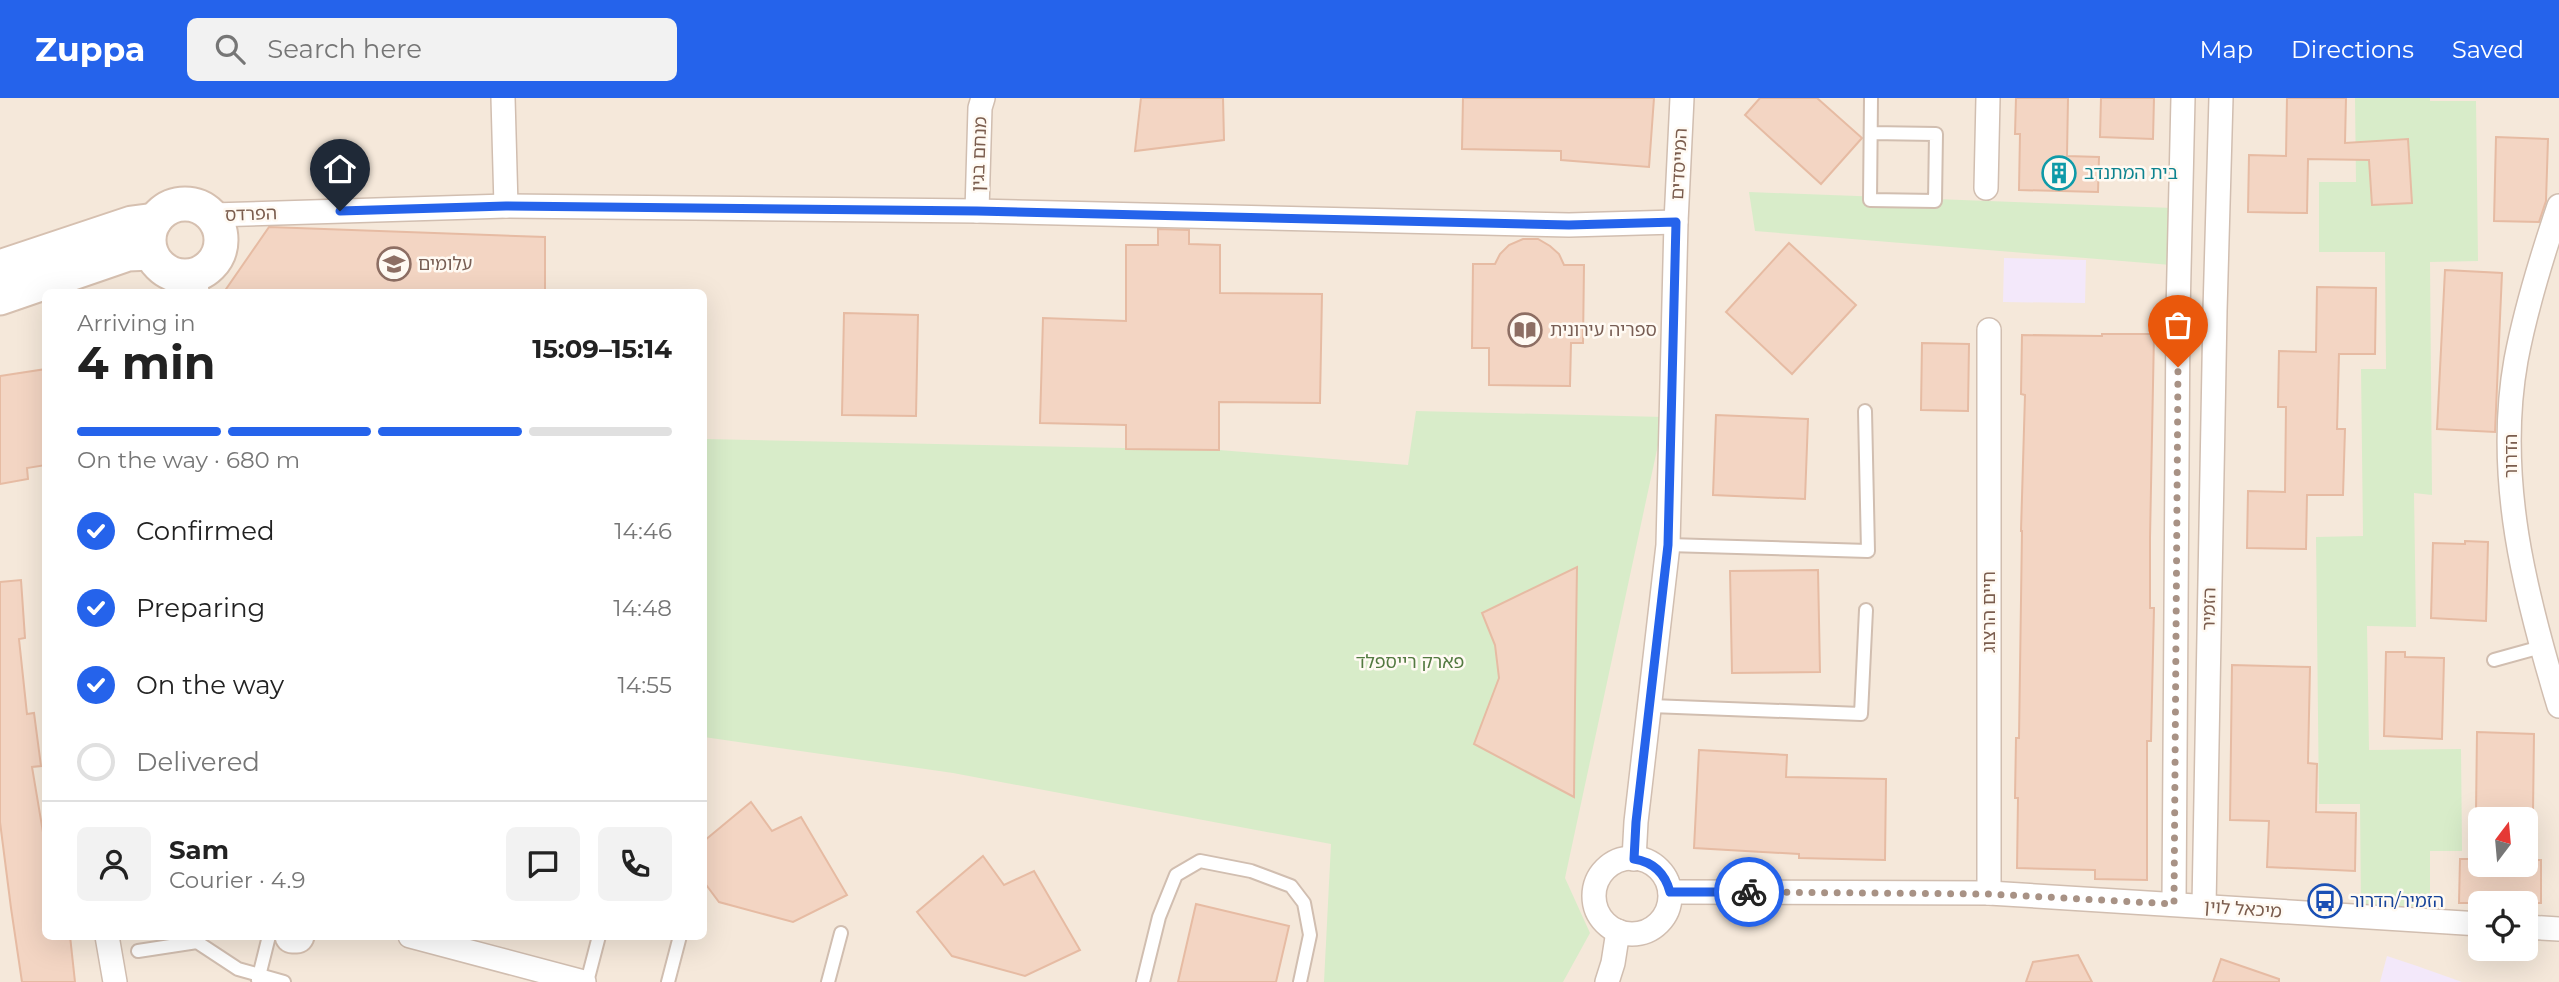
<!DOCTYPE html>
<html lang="en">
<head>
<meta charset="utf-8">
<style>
	:root { --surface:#fff; --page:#f2f2f2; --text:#222; --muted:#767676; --line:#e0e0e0; --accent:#2563eb }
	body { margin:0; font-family:Montserrat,"Noto Sans Hebrew",sans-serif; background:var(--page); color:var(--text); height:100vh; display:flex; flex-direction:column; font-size:26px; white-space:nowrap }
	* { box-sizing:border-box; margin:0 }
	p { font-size:23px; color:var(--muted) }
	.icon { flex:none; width:38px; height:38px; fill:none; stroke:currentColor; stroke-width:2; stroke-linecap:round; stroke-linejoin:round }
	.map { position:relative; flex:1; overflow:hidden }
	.sheet { position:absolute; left:42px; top:191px; width:665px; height:651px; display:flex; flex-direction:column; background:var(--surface); border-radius:10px; box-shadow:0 7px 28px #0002 }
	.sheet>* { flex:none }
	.needle { width:46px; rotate:16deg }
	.fabs { position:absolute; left:2468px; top:709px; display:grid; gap:14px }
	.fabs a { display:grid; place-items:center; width:70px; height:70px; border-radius:10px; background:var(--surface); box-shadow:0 7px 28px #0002; font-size:35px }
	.pin { position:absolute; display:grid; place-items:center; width:60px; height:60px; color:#fff; margin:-72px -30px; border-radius:50% 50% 50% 0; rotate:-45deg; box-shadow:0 0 7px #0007 }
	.pin .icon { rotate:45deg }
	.courier { position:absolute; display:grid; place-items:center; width:70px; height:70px; margin:-35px; border:5px solid #2563eb; border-radius:50%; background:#fff; color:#222; box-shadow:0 2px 9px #0007 }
	.head em { font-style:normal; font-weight:700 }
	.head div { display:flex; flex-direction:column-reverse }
	.head { display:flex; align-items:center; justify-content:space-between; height:119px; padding:0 35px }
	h1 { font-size:46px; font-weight:700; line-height:52px }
	.bar { display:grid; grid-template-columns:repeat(4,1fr); gap:10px 7px; align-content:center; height:84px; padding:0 35px }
	.bar i { height:9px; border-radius:5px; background:var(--line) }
	.bar .selected { background:var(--accent) }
	.bar p { grid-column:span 4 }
	.line { display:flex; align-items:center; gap:18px; padding:0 35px; border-top:2px solid var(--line) }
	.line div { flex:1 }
	.round { display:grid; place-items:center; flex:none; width:74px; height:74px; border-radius:10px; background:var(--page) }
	ol { padding:0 35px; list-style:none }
	li { display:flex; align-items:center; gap:21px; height:77px }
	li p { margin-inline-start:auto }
	li .icon { padding:7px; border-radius:50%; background:var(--accent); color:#fff; stroke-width:4 }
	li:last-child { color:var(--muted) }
	li i { width:38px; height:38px; border:4px solid var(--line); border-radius:50% }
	header { display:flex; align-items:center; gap:42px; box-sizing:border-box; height:98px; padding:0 35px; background:var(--accent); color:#fff }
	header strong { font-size:33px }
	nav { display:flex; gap:38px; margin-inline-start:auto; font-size:24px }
	.search { width:490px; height:63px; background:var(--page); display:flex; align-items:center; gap:18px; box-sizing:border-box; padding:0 24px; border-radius:10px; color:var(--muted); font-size:26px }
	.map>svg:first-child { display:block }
</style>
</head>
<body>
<header>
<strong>Zuppa</strong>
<div class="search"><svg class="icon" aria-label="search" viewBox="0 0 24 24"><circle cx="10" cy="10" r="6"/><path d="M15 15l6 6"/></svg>Search here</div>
<nav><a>Map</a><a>Directions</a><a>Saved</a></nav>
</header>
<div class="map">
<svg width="2559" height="884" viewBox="0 0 2559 884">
	<rect width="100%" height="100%" fill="#fdf6ec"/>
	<path fill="#f5e8da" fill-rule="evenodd" d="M0,0H2559V884H0ZM46,194H704V838H46ZM2480,721H2525V766H2480ZM2480,805H2525V850H2480Z"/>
	<g fill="#f3e8fa">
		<path d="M2004,160L2086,162L2085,205L2003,204Z"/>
		<path d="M2387,858L2417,868L2462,884H2380Z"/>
	</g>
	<g fill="#d8ecc9">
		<path d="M2355,0H2430V3H2476L2478,163L2430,164L2432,397L2414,395L2416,529L2367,528L2369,652L2461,651L2462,753H2430V808H2361L2360,706H2319L2316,439L2363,438L2361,271H2386L2385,154H2319V84H2356Z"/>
		<path d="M1749,94L2173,110L2171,167L1755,133Z"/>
		<path d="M1416,313L1664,319L1565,780L1590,835L1563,884H1324L1331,746L953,675L704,639V341L1219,352L1408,367Z"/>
	</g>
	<g fill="#f3d5c3" stroke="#e6bba3" stroke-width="2">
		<path d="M1141,0H1223L1224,42L1135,53Z"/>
		<path d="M1463,0H1654L1649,69L1561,62V53L1462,51Z"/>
		<path d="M1760,0H1817L1862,40L1821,86L1745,17Z"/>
		<path d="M2016,0H2068L2067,58L2099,59L2098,94L2019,92L2020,36H2015Z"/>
		<path d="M2101,0H2154L2153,41L2100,39Z"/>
		<path d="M2287,0H2346L2345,45L2408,41L2412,105L2372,107L2369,62L2308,61L2307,115L2248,114L2249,57L2286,58Z"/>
		<path d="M2496,39L2548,41L2546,103L2539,124L2494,123Z"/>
		<path d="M269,129L545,139V194H224Z"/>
		<path d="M1158,131L1189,132V146L1220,147V195L1322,196L1320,305L1219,304V352L1126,351V327L1040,325L1043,220L1126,223V147H1158Z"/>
		<path d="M1523,141H1538L1550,148L1559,156L1564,167H1584L1583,245H1571L1570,288L1489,287V250H1472L1473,166H1495L1500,156L1509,147Z"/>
		<path d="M1789,145L1856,207L1792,276L1726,214Z"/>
		<path d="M2445,172L2502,175L2495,334L2437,331Z"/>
		<path d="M2317,189L2376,190L2375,256H2339L2337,331H2345L2343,397H2307L2306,451L2247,450L2248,393L2285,394L2286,309H2278L2279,253L2316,254Z"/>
		<path d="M844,215L918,217L916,318L842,317Z"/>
		<path d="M2102,236H2154L2150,440V510H2154L2151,643H2147V782L2095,781V772L2017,770L2018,700H2015L2016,640H2019L2022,433H2021L2025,297L2021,296L2022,237L2102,238Z"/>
		<path d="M1922,245L1969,246L1968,313L1921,312Z"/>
		<path d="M46,271V367L27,370L28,381L0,386V278Z"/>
		<path d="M1716,317L1808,321L1805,401L1713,397Z"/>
		<path d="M2465,443L2488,444L2486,523L2431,520L2433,445L2465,446Z"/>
		<path d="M1577,469L1575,604L1574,699L1474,646L1499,580L1495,547L1482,515Z"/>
		<path d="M1818,472L1820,574L1732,575L1730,473Z"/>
		<path d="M21,482L25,540L19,541L27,616L34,615L41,668L32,669L46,752V838H70L75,884H22L11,810L0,724V484Z"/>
		<path d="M2386,554H2405V559L2444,560L2442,641L2384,638Z"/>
		<path d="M2232,567L2310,569L2308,665L2317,666L2316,714L2356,715L2355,773L2267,769L2269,723L2230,722Z"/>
		<path d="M2477,634L2534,636L2533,715L2476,714Z"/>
		<path d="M1699,652L1787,657L1786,679L1886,681L1885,762L1799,760V756L1694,750Z"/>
		<path d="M751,704L772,733L801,719L847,797L793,824L719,804L704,784V743Z"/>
		<path d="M983,758L1004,787L1034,773L1080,852L1025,878L952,858L917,814Z"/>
		<path d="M2460,761H2480V766H2525V762H2541V805H2459Z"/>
		<path d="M1196,806L1289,828L1276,884H1178Z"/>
		<path d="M2078,857L2092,884H2026L2033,864Z"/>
		<path d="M2221,861L2279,881V884H2213Z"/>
	</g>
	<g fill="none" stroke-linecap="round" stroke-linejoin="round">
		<defs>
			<g id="lane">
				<path d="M1871,35L1936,36L1935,103L1870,102L1871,0"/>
				<path d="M1668,447L1868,453L1865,313"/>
				<path d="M2494,562L2541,549"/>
				<path d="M1651,608L1861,616L1866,512"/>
				<path d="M138,853L197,844L238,871L284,884"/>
				<path d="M258,882L269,838"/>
				<path d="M587,884L599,838"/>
				<path d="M668,884L680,838"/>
				<path d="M828,884L841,835"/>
				<path d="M1143,884L1159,819L1176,777L1200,763L1251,773L1291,788L1304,805L1310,837L1300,884"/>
			</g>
			<g id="street">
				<path d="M503,0L506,108"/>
				<path d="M1986,90L1988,0"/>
				<path d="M2559,108C2542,158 2526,209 2516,262C2495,380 2525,496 2559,608"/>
				<path d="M977,113L980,10L983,0"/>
				<path d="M212,117L506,108L977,113L1569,127L1676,124"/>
				<path d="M195,177L197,194"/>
				<circle cx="1632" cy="798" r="38"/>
				<path d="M1634,761L1636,724L1668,447L1676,124L1682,0"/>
				<path d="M1670,794L1989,795L2480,826"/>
				<path d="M1989,795V232"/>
				<path d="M2174,806L2178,215L2183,0"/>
				<path d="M2204,808L2215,213L2221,0"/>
				<path d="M2525,829L2559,831"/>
				<path d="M107,838L115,884"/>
				<path d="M410,838L584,884"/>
				<path d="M1607,884L1613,865L1618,833"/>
			</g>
			<g id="secondary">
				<circle cx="185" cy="142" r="36"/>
				<path d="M0,169L132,125L155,122"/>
				<path d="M0,200L128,156L151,155"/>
				<path d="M292,838H297"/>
			</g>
		</defs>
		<use href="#lane" stroke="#d1beb0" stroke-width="16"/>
		<use href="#street" stroke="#d1beb0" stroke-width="26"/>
		<use href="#secondary" stroke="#d6c0b0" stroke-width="37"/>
		<use href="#lane" stroke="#fff" stroke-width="12"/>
		<use href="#street" stroke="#fff" stroke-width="23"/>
		<use href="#secondary" stroke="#fff" stroke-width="33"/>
	</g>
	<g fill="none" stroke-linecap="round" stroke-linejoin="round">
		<path stroke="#a89285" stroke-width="7" stroke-dasharray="0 12.6" d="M1749,794L1989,796L2174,806L2178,269"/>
		<path stroke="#2563eb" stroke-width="9" d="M340,113L506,108L977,113L1569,127L1676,124L1668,447L1636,724L1634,761C1653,764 1665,775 1670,794H1749"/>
	</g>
	<defs>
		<symbol id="building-ring" viewBox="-11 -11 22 22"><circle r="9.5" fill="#fffaf3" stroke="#0f9aa8" stroke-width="1.5"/><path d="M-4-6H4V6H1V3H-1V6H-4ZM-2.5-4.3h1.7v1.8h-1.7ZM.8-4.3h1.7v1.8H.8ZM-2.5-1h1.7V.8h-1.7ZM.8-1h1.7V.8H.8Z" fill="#0f9aa8"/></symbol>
		<symbol id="school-ring" viewBox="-11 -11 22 22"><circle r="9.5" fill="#fffaf3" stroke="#8d6e63" stroke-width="1.5"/><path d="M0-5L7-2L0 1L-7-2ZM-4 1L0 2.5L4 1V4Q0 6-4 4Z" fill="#8d6e63"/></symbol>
		<symbol id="library-ring" viewBox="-11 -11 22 22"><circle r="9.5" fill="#fffaf3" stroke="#8d6e63" stroke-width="1.5"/><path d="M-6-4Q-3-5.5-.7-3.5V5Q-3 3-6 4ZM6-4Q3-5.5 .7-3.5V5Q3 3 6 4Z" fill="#8d6e63"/></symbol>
		<symbol id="bus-ring" viewBox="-11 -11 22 22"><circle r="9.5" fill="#fffaf3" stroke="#1a4fb4" stroke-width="1.5"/><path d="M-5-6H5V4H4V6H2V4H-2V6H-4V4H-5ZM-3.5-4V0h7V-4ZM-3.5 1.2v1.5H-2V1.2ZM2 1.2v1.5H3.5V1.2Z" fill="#1a4fb4"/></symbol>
	</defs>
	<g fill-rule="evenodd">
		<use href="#building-ring" x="2040" y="56" width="38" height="38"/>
		<use href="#school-ring" x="375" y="147" width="38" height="38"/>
		<use href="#library-ring" x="1506" y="213" width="38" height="38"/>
		<use href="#bus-ring" x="2306" y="784" width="38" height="38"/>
	</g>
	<g text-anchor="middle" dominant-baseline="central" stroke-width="5" stroke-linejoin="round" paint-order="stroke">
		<g font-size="18" fill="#7a5c4d" stroke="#fffaf3">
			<text transform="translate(979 56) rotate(-88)">מנחם בגין</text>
			<text transform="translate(1679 66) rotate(-87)">המייסדים</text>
			<text transform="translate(251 116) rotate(-2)">הפרדס</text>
			<text transform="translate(2511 358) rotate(-90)">הדרור</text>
			<text transform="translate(2209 511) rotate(-89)">הזמיר</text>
			<text transform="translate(1989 514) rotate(-90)">חיים הרצוג</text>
			<text transform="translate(2243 811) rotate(4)">מיכאל לוין</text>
		</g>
		<g font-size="18" fill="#0d838f" stroke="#fffaf3" text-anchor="start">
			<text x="2084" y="75">בית המתנדב</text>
		</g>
		<g font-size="18" fill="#785e54" stroke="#fffaf3" text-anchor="start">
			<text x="418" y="166">עלומים</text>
			<text x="1550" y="232">ספריה עירונית</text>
		</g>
		<g font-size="18" fill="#537a41" stroke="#fffaf3">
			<text x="1410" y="564">פארק רייספלד</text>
		</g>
		<g font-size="18" fill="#164399" stroke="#fffaf3" text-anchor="start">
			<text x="2350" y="803">הזמיר/הדרור</text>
		</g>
	</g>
</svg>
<div class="fabs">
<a><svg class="needle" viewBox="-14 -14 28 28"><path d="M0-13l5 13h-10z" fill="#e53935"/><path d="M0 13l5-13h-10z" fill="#767676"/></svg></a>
<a><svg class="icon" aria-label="locate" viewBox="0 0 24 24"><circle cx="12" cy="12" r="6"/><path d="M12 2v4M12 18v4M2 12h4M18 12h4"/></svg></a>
</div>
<div class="pin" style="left:2178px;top:269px;background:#ea580c"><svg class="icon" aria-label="bag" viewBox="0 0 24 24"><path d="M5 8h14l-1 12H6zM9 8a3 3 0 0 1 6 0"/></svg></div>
<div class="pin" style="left:340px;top:113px;background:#1f2937"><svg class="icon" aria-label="home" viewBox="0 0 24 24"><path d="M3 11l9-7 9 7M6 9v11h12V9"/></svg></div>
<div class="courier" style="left:1749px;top:794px"><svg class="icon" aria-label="bike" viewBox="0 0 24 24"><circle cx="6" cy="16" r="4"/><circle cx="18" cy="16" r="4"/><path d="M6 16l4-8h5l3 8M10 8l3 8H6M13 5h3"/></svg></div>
<section class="sheet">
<div class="head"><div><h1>4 min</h1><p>Arriving in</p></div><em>15:09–15:14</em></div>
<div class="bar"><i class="selected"></i><i class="selected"></i><i class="selected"></i><i></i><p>On the way · 680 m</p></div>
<ol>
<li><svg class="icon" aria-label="check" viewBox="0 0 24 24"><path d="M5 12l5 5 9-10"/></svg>Confirmed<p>14:46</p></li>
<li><svg class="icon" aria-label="check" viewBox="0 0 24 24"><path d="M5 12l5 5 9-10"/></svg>Preparing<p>14:48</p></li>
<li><svg class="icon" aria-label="check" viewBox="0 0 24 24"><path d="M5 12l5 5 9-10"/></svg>On the way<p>14:55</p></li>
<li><i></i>Delivered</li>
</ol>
<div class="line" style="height:126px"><a class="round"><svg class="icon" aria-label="person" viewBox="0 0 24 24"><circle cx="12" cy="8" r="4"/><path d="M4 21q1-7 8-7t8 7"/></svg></a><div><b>Sam</b><p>Courier · 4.9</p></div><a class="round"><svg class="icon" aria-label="chat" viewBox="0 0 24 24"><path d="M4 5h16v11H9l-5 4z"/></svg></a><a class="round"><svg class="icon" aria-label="phone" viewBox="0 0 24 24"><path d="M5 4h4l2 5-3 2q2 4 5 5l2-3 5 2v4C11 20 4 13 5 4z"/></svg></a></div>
</section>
</div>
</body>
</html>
